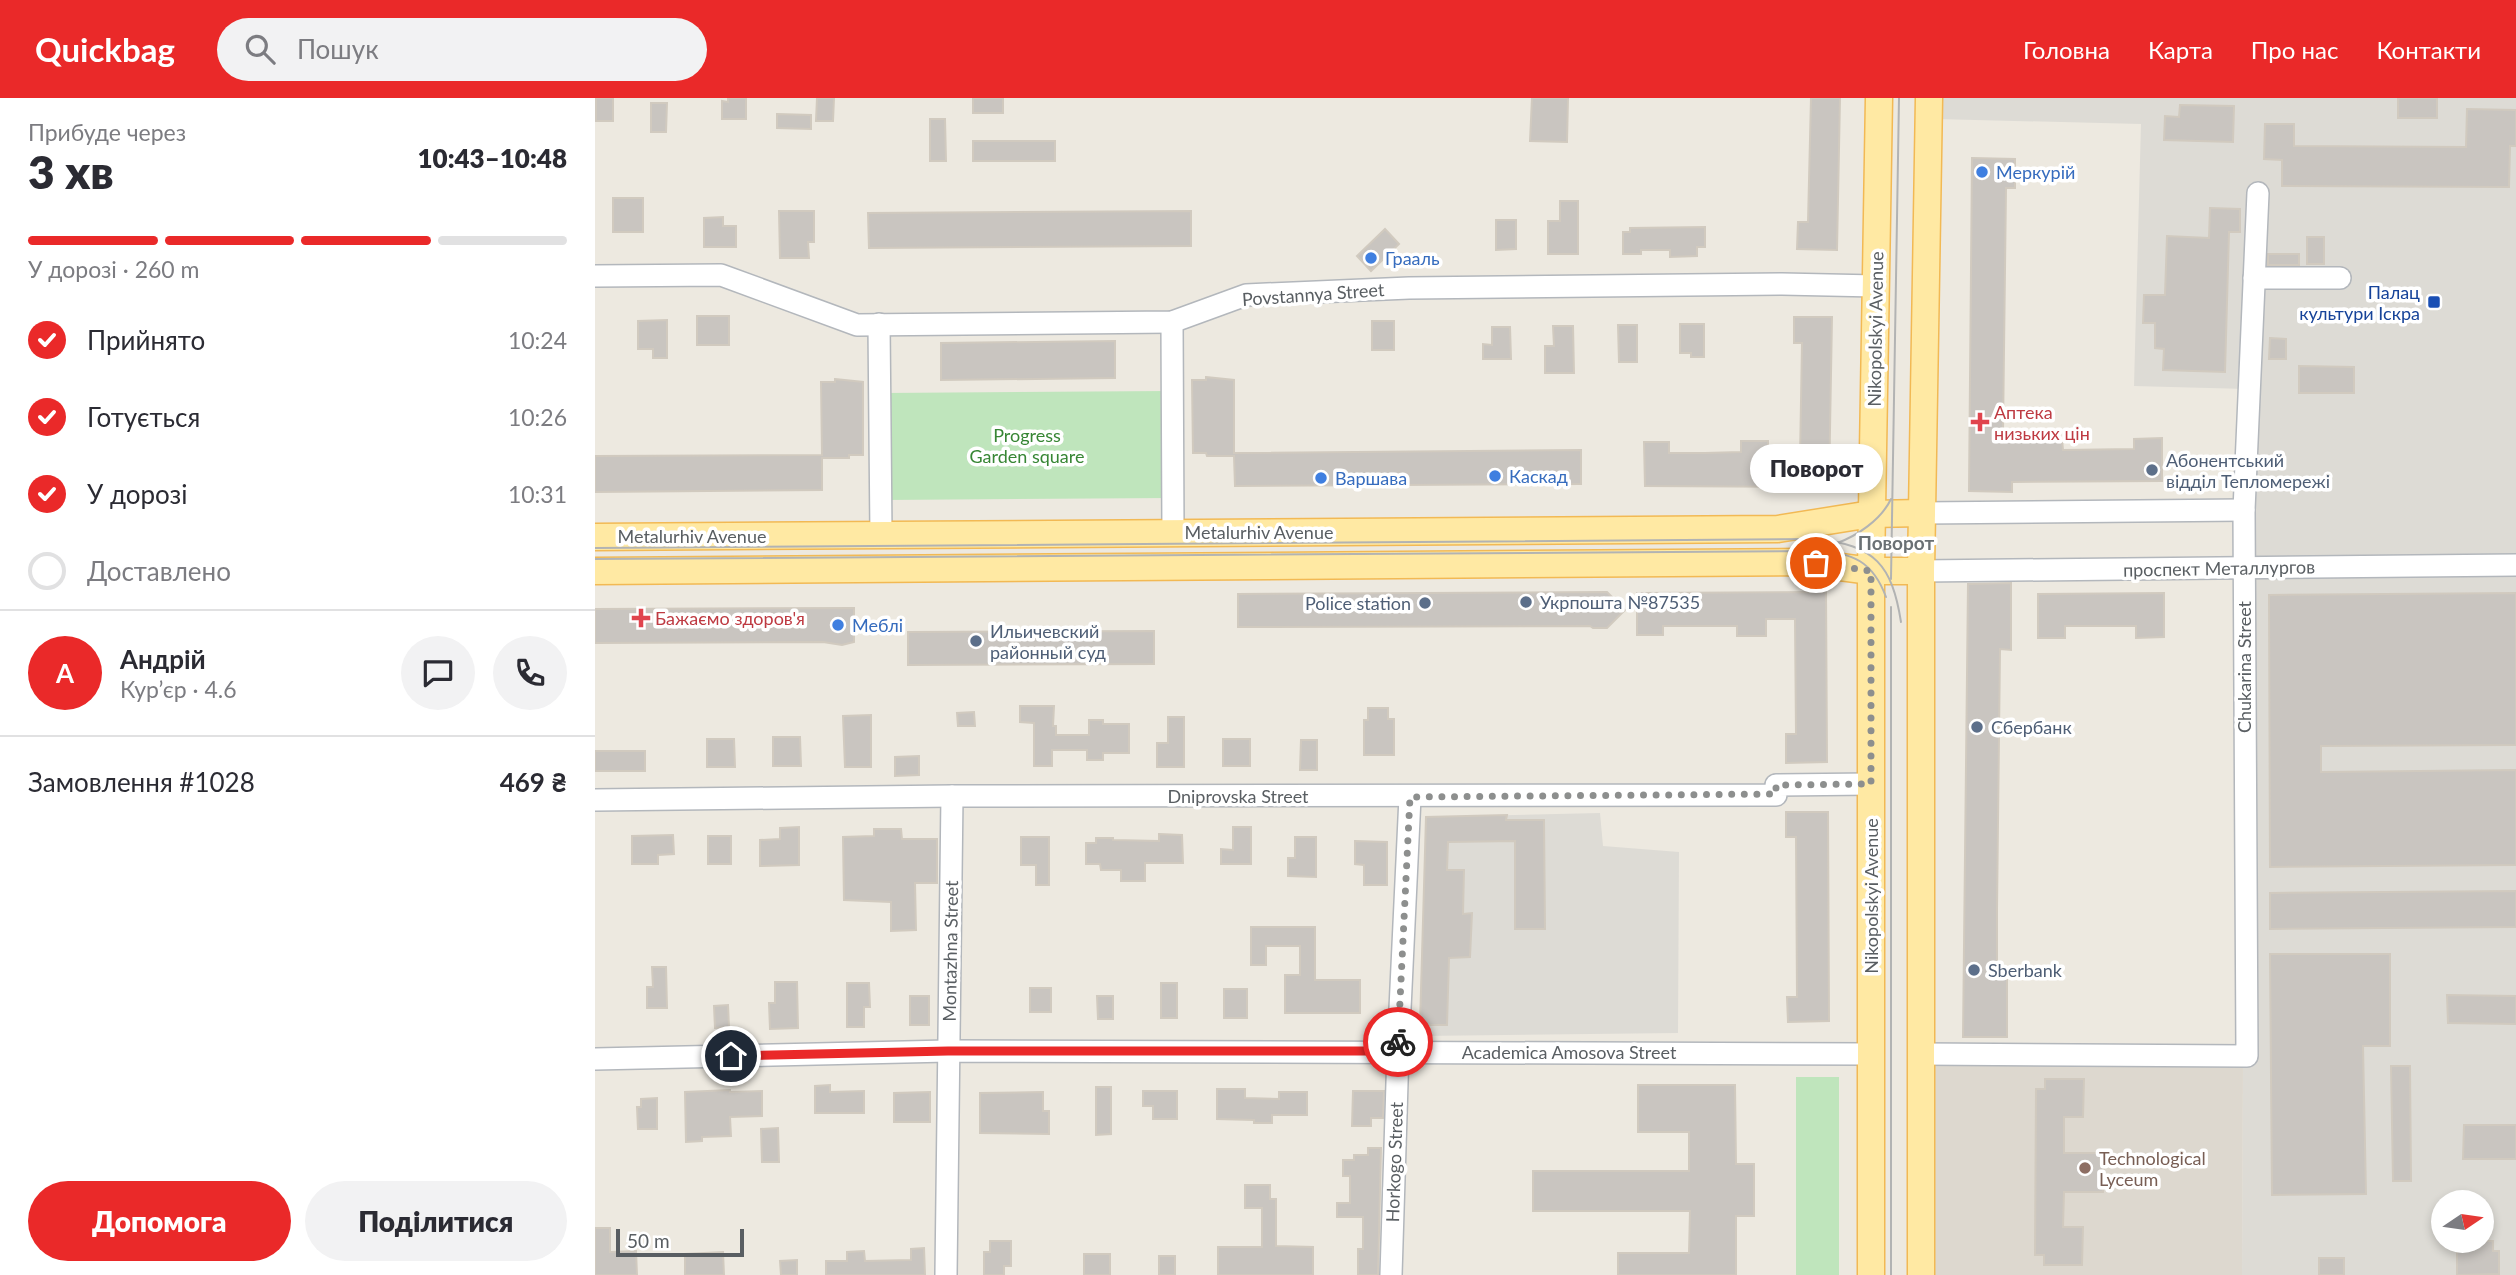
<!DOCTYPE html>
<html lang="uk">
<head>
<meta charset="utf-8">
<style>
	:root { --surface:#fff; --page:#f2f2f3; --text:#2b2b33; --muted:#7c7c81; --line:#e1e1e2; --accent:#ea2929 }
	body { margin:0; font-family:Lato,sans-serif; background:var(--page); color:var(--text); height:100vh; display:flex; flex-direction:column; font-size:26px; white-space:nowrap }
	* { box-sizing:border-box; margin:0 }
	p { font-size:23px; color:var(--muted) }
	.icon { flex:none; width:38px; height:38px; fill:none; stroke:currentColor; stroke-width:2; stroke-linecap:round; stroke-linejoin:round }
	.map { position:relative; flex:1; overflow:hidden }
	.sheet { display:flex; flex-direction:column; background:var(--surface); width:595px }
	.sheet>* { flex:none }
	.needle { width:46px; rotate:77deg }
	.controls { position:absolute; left:1836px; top:1092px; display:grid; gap:14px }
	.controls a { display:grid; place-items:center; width:63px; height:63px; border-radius:50%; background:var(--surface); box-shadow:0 4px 10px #0003; font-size:35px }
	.scale { position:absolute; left:21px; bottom:18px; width:128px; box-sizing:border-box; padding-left:7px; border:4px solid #595e62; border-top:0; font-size:19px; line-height:24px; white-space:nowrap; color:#595e62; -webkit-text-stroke:5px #fff; paint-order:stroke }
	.pin { position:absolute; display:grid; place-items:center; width:60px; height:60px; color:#fff; margin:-30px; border:4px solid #fff; border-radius:50%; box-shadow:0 2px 7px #0007 }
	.courier { position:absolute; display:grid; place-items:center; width:70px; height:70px; margin:-35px; border:5px solid #ea2929; border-radius:50%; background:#fff; color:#222; box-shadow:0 2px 9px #0007 }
	.bubble { position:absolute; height:49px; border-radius:24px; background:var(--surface); box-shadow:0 4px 10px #0003; font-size:23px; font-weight:800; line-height:49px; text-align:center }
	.summary em { font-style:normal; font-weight:800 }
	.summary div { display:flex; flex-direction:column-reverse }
	.summary { display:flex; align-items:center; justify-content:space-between; height:119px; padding:0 28px }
	h1 { font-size:46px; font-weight:800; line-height:52px }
	.bar { display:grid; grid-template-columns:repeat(4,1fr); gap:10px 7px; align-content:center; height:84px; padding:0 28px }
	.bar i { height:9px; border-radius:5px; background:var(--line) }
	.bar .current { background:var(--accent) }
	.bar p { grid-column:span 4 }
	.line { display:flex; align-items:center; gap:18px; padding:0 28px; border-top:2px solid var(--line) }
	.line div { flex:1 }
	.round { display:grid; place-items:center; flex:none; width:74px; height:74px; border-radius:37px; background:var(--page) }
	ol { padding:0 28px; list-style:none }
	li { display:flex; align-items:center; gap:21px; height:77px }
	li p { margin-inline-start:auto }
	li .icon { padding:7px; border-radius:50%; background:var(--accent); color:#fff; stroke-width:4 }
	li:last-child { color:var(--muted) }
	li i { width:38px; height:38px; border:4px solid var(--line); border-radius:50% }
	.primary-button { display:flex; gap:14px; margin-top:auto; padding:14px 28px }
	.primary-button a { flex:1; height:80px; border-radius:42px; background:var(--accent); color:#fff; font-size:28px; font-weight:800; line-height:80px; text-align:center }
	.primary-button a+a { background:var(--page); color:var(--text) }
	header { display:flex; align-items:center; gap:42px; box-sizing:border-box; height:98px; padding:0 35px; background:var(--accent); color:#fff }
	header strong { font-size:33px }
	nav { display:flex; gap:38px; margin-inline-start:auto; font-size:24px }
	.search { width:490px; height:63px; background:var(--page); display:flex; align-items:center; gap:18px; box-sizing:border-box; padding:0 24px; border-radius:38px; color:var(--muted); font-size:26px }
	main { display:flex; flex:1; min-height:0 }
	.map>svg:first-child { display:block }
</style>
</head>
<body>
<header>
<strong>Quickbag</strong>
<div class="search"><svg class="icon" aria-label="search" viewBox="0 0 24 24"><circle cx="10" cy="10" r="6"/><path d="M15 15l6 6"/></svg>Пошук</div>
<nav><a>Головна</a><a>Карта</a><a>Про нас</a><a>Контакти</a></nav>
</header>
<main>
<section class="sheet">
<div class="summary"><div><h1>3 хв</h1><p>Прибуде через</p></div><em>10:43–10:48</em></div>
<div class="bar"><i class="current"></i><i class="current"></i><i class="current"></i><i></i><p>У дорозі · 260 m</p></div>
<ol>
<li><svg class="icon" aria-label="check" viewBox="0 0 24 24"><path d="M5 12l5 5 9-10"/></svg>Прийнято<p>10:24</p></li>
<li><svg class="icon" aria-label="check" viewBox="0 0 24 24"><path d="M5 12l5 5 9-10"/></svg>Готується<p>10:26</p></li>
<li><svg class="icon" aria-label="check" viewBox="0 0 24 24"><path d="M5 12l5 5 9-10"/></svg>У дорозі<p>10:31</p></li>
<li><i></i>Доставлено</li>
</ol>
<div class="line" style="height:126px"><b class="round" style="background:var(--accent);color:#fff">А</b><div><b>Андрій</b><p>Кур’єр · 4.6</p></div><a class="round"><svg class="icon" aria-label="chat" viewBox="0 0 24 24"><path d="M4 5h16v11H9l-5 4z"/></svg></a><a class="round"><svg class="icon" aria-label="phone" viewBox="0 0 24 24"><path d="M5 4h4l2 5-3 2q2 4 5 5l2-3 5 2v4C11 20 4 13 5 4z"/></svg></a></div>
<div class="line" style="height:91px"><div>Замовлення #1028</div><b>469 ₴</b></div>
<div class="primary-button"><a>Допомога</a><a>Поділитися</a></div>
</section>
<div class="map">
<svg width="1921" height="1177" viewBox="0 0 1921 1177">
	<rect width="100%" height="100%" fill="#ede9e0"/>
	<g fill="#dddbd5" fill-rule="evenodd">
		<path d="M1341,0H1921V1177H1647L1651,291L1539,288L1546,26L1341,21ZM1848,1104H1886V1143H1848Z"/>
		<path d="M1005,715L1008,748L1084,754L1083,935L824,938L831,719Z"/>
	</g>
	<path fill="#ddd8cf" d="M1332,962L1648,964L1647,1177H1332Z"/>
	<g fill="#bfe5bc">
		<path d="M574,293L575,400L289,402L288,295Z"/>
		<rect x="1201" y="979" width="43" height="198"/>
	</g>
	<g fill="#c9c5c0" stroke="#d1cabf" stroke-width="2">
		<rect x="1" y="0" width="17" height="23"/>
		<path d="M133,0H151V21H127V3L133,4Z"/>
		<path d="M222,0H239L238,23H221Z"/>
		<rect x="378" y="0" width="30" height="15"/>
		<path d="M937,0H973L972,44L935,43Z"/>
		<path d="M1216,0H1245L1242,152L1202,151L1203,124H1213Z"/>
		<rect x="1803" y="0" width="39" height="20"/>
		<path d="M56,5H72L71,34H56Z"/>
		<path d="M1585,7L1639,8L1638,44L1569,42L1570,18L1584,19Z"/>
		<path d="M1872,11L1921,12V48H1915L1914,89L1687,88V62L1669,61L1670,26H1699V48L1871,49Z"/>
		<path d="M182,16L216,17V31L182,30Z"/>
		<path d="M335,21H350L351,63H335Z"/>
		<rect x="378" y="43" width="82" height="20"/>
		<path d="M1377,60L1420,61V90H1411L1408,333H1418V342L1467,341L1468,352L1539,351V341L1567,340V383L1417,384V394L1374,393Z"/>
		<rect x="18" y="100" width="30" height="34"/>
		<path d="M965,103H983V156H953V123H965Z"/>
		<path d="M1615,110L1645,111V134H1634L1630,274L1568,272L1569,251L1560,250V225H1548L1549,197H1570L1572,138L1614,140Z"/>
		<path d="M184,113H219V144H213L214,160H185Z"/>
		<path d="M596,113V148L274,150L273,115Z"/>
		<path d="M128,119V128H141V149H109V120Z"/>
		<path d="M901,122H921V151L901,152Z"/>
		<path d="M1110,129V149H1102V158L1075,159V152H1046V156H1028V134H1035V130Z"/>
		<path d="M790,131L804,146L776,173L762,158Z"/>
		<rect x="1712" y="139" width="17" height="27"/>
		<rect x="1673" y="156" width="31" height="11"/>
		<rect x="102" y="218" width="32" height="29"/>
		<path d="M1199,219H1237L1234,389L1050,388L1049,344H1074V355H1110L1146,354V343H1173V361H1205L1207,245H1199Z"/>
		<path d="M72,222V260H58V251H43V223Z"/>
		<rect x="777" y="223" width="22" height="29"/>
		<path d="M1085,226H1109V259H1096V255H1085Z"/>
		<path d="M1023,227H1042V264H1024Z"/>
		<path d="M958,228H978L979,275H950V248H959Z"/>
		<path d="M897,229H915L916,261H888V246L897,247Z"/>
		<path d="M1675,240L1691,241V261H1674Z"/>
		<path d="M520,243V280L346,282V245Z"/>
		<path d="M1704,268L1759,269V295H1704Z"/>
		<path d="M611,279L639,282V355L986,352V386L640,388L639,358H612L611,355H598L597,282H611Z"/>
		<path d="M240,281L268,284V357H254V360H227V392L0,394V358L227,357L226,284H240Z"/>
		<path d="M1416,485V552L1405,551L1402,811V881H1412V939H1368L1373,486Z"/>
		<path d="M1012,494L1030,512L1012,530H998L995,528L643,529V496Z"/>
		<path d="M1231,494L1232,664L1191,665V636H1201L1200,521H1171V538H1142V528H1068V537H1042V495Z"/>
		<path d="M1569,495V539L1541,540V528H1470V540H1443V496Z"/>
		<path d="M1921,495V647L1726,648V674L1921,672V767L1675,769L1674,497Z"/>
		<path d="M259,510V544L247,547L228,544L0,545V511Z"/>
		<path d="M559,533V566L313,567V534Z"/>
		<path d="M425,608H459L458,628H461V637H494V622H508V626H534V655H508V662H492V652H457V668H439V625L425,624Z"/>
		<path d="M773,610H793V621H799V657H769V622H773Z"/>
		<path d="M379,614L380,628H363L362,615Z"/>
		<path d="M276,617V669H250L248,618Z"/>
		<path d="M573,619H589V669H562V645H573Z"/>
		<path d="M178,639H205L206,668H178Z"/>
		<path d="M112,641H139L140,669H112Z"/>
		<rect x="628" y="641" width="27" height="27"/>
		<path d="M706,642H722V672H705Z"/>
		<rect x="0" y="653" width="50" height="20"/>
		<path d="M324,658V677L300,678V659Z"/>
		<path d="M1191,714H1233L1234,923L1193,924L1192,899H1202L1201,739H1191Z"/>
		<path d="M912,717L911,722H949L950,831H920V743L853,744L852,772H869L868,816L877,815L875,859L854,860L852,927H825L831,719Z"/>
		<path d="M204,729V767L165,768V742L185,741V730Z"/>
		<path d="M638,729H656V766H626V751L638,752Z"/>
		<path d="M279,731H306L307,741H342V785H320L321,832L296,833V804L249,802L248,739L279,738Z"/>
		<path d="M564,736L587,737L588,765H550V783H526V772H506L505,766H491V745H501V740H518V742L564,743Z"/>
		<path d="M78,737L79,756L63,757V766H37V738Z"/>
		<rect x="113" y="738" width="23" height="28"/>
		<path d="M426,739H454V787H441V767H426Z"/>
		<path d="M700,739H721V779L693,778V760H700Z"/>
		<path d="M760,743L792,744V787H769V767L760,766Z"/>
		<path d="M1921,793V829L1675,831V795Z"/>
		<path d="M656,829H720V882H765V915H690V877H705V848H671V867H656Z"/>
		<path d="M1675,856H1795V948H1768L1771,1096L1677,1097Z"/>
		<path d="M57,869H71L72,910H52V889H58Z"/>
		<path d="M180,884H202L203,930L175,931L174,905H180Z"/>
		<path d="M252,885H274L275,909H269V929H252Z"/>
		<rect x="566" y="885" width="16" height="35"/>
		<rect x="435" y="890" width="21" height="24"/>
		<rect x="629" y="891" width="23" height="29"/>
		<path d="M1852,897L1921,898V926L1853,925Z"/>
		<rect x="315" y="898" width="19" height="29"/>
		<path d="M502,898H518V921H503Z"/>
		<path d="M133,907L134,929L120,930L119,908Z"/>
		<path d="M1796,968H1815L1816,1083H1798Z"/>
		<path d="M1450,981H1489L1488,1019H1469V1055H1509L1508,1094H1469L1468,1129H1488L1487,1167H1449V1157H1440L1441,991H1450Z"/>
		<path d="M235,987V994L269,993V1015H220V988Z"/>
		<path d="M1043,987H1140L1141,1066H1159V1118H1141V1177H1023V1155H1094L1095,1113H938V1073H1094V1034H1043Z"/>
		<path d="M501,989H516V1036L501,1037Z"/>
		<path d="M622,991H650V1000L684,1001V994H712V1017H677V1025H659V1022L622,1021Z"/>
		<path d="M135,992V994L167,993V1018L135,1019L136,1038L107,1039V1043L91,1044L90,994Z"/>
		<path d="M548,993H582V1021H558V1008H548Z"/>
		<path d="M758,993H789L788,1020H776V1028H757Z"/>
		<path d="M335,994V1024H299V995Z"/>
		<path d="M448,994V1013H454V1036L385,1035V995Z"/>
		<path d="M62,1000V1031H43L42,1009H46V1001Z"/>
		<path d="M1869,1027H1921V1061H1868Z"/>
		<path d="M183,1030L184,1064H167L166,1031Z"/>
		<path d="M773,1050H786L783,1177H763V1151H768V1119H742V1105H755V1078H748V1062H759V1057H773Z"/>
		<path d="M650,1087H675V1101H681V1148L718,1149V1177H623V1149H667V1110H650Z"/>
		<path d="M0,1130H15V1154L41,1153L42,1177H0Z"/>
		<path d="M395,1143H416V1168H409V1177H389V1154H395Z"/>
		<path d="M1862,1143H1898V1153H1904V1176L1862,1177Z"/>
		<path d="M329,1150L330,1177H231V1163H252V1154L269,1153L270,1163L316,1162V1151Z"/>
		<path d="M128,1154L129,1177H90V1156Z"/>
		<rect x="489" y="1156" width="26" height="21"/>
		<rect x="564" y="1158" width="16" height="19"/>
		<rect x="1724" y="1160" width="25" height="17"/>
		<path d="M202,1162V1177H186L185,1163Z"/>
	</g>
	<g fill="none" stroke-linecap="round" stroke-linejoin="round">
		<defs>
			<g id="minor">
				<path d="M0,178L126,177L262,227L577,224L651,197L814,190L1187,186L1281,188"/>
				<path d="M1659,180H1745"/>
				<path d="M577,224L578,435"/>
				<path d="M284,226L286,437"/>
				<path d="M1327,415L1649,412"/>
				<path d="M1326,473L1921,467"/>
				<path d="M0,702L357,698L1181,697V687L1276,686"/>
				<path d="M1326,956L1652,958L1649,412L1663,95"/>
				<path d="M0,961L353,953L1276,956"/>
				<path d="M351,1177L357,698"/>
				<path d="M796,1177L803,953L815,699"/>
			</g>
			<g id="major">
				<path d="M0,439L1183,431L1276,416L1327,415"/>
				<path d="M0,473L1207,464L1276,473H1326"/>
				<path d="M1276,1177V471L1284,0"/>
				<path d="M1326,1177V473L1334,0"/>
			</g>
		</defs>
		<use href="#minor" stroke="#b3b7bc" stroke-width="24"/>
		<use href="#major" stroke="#f2b954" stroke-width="29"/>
		<use href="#minor" stroke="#fff" stroke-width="21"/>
		<use href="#major" stroke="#ffe9a3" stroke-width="26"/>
		<g stroke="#b2b3b3" stroke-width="2">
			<path d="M1240,446C1262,438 1286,422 1296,401"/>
			<path d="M0,450L1221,441C1280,447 1297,467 1306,524"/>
			<path d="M0,461L1221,453C1258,454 1278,464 1291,499"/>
			<path d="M1296,481L1304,0"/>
			<path d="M1296,1177V509"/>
		</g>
	</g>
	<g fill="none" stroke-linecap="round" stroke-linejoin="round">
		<path stroke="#8d8f8e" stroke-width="7" stroke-dasharray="0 12.6" d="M803,944L815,699L1181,696V687L1276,686V473L1221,465"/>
		<path stroke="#ea2929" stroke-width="9" d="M136,958L353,953H803V944"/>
	</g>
	<g fill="#3f7fe0" stroke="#fff" stroke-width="2.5">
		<circle cx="1387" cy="74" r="7"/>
		<circle cx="776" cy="160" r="7"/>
		<circle cx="900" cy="378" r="7"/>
		<circle cx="726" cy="380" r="7"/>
		<circle cx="243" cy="527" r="7"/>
	</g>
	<rect fill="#1a4fb4" stroke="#fff" stroke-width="2.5" x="1832" y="197" width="14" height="14" rx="3.5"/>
	<g fill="#e0444e" stroke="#fff" stroke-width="2.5">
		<path d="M1381.5 313.5h7v7h7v7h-7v7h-7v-7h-7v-7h7z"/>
		<path d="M42.5 509.5h7v7h7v7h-7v7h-7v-7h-7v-7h7z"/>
	</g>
	<g fill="#5c6f8a" stroke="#fff" stroke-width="2.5">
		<circle cx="1557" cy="372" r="7"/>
		<circle cx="931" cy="504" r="7"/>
		<circle cx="830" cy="505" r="7"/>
		<circle cx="381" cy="543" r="7"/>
		<circle cx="1382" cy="629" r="7"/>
		<circle cx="1379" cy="872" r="7"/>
	</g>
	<circle fill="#8d6e63" stroke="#fff" stroke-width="2.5" cx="1490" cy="1070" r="7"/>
	<g text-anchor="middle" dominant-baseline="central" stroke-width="7" stroke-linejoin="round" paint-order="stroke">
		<g font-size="18" fill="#366cbe" stroke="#fff" text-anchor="start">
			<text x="1401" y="74">Меркурій</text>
			<text x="790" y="160">Грааль</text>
			<text x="914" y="378">Каскад</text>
			<text x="740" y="380">Варшава</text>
			<text x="257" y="527">Меблі</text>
		</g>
		<g font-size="18" fill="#164399" stroke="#fff" text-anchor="end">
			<text x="1825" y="194">Палац<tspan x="1825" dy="21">культури Іскра</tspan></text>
		</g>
		<g font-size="18" fill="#595e62" stroke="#fff">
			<text transform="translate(718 196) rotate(-4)">Povstannya Street</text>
			<text transform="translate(1280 231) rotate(-89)">Nikopolskyi Avenue</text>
			<text x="664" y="434">Metalurhiv Avenue</text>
			<text x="97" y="438">Metalurhiv Avenue</text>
			<text transform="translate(1624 470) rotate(-1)">проспект Металлургов</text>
			<text transform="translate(1649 569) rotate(-90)">Chukarina Street</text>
			<text x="643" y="698">Dniprovska Street</text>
			<text transform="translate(1276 798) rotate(-90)">Nikopolskyi Avenue</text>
			<text transform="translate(355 853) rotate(-89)">Montazhna Street</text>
			<text x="974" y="954">Academica Amosova Street</text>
			<text transform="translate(799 1064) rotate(-88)">Horkogo Street</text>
		</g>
		<g font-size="18" fill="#be3a42" stroke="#fff" text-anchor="start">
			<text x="1399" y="314">Аптека<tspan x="1399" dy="21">низьких цін</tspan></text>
			<text x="60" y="520">Бажаємо здоров'я</text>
		</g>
		<g font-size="18" fill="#378634" stroke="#fff">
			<text x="432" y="337">Progress<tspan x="432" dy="21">Garden square</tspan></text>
		</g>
		<g font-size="18" fill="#4e5e75" stroke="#fff" text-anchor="start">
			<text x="1571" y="362">Абонентський<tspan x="1571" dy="21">відділ Тепломережі</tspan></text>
			<text x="945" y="504">Укрпошта №87535</text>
			<text x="816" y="505" text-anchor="end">Police station</text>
			<text x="395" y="533">Ильичевский<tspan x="395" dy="21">районный суд</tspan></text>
			<text x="1396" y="629">Сбербанк</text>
			<text x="1393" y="872">Sberbank</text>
		</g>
		<g font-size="18" fill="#785e54" stroke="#fff" text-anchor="start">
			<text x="1504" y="1060">Technological<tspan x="1504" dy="21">Lyceum</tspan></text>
		</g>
		<g font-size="19" font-weight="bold" fill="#6a7074" stroke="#fff">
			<text x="1301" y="444">Поворот</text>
		</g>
	</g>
</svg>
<div class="controls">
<a><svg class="needle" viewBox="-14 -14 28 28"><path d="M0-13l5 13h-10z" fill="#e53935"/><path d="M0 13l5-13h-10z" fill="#7c7c81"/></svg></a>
</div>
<div class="scale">50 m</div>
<div class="pin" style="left:1221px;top:465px;background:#ea580c"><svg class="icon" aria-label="bag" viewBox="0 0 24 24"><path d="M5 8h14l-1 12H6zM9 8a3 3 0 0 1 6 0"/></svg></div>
<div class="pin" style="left:136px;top:958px;background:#1f2937"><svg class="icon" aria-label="home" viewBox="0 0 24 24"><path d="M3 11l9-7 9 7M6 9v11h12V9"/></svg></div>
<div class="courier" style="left:803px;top:944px"><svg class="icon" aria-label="bike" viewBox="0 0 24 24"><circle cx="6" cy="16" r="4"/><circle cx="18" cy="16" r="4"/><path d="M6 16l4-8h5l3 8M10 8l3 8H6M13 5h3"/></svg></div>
<div class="bubble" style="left:1155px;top:346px;width:133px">Поворот</div>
</div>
</main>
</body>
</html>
